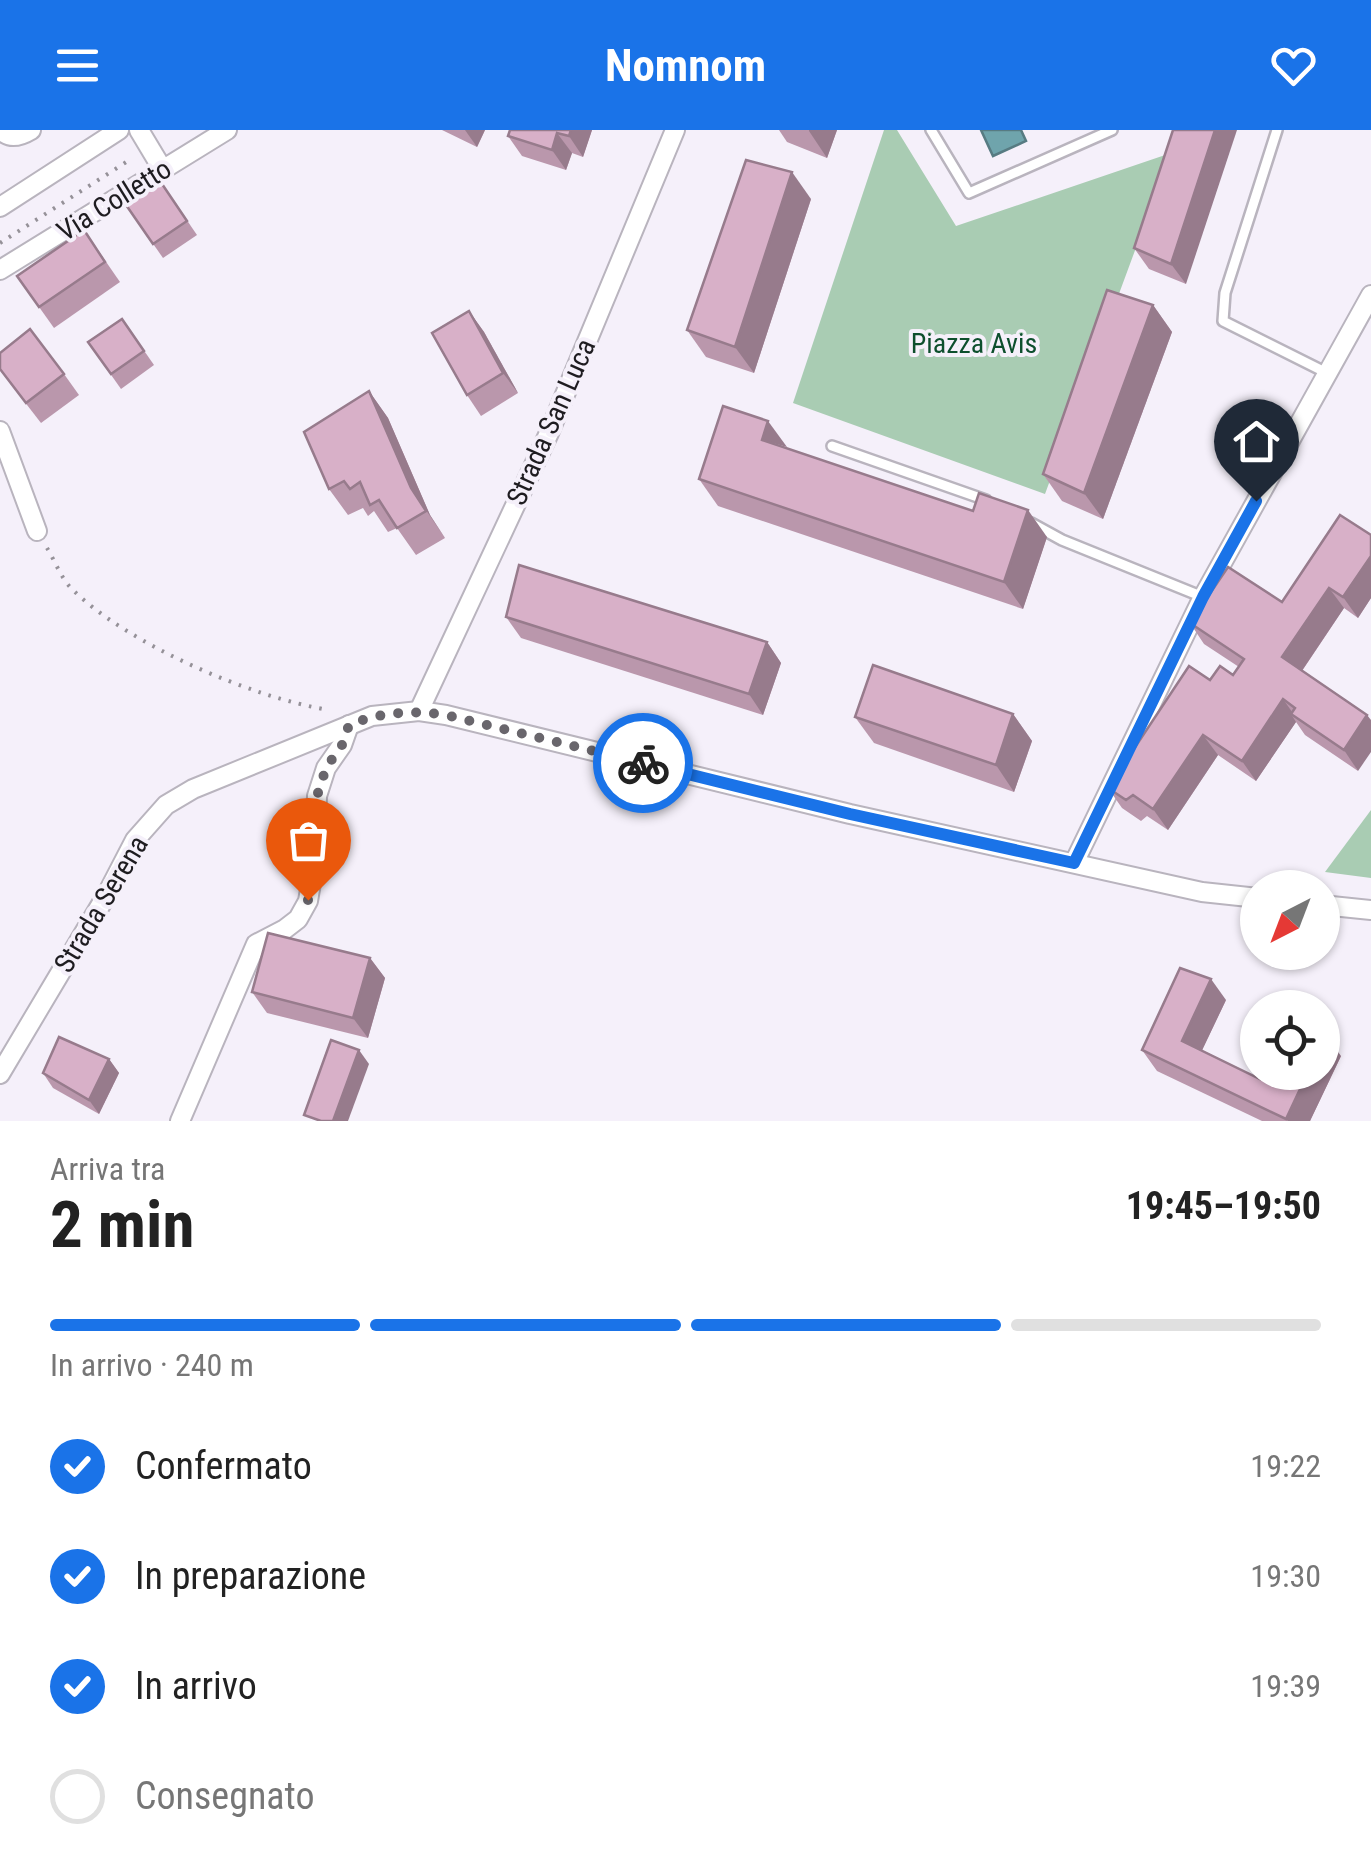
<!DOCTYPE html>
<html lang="it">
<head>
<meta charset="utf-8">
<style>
	:root { --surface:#fff; --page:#f2f2f2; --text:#222; --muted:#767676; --line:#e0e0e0; --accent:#1a73e8 }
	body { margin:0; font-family:"Roboto Condensed",sans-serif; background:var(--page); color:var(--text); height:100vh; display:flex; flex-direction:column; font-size:38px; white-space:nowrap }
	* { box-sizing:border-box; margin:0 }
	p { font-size:32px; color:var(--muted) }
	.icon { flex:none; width:55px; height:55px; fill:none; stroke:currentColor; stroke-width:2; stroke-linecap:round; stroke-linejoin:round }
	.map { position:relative; height:991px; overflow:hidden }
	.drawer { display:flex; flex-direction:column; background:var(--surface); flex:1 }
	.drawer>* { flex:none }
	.needle { width:65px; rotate:222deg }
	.tools { position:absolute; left:1240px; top:740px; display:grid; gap:20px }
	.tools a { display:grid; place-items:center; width:100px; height:100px; border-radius:50%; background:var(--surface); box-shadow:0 2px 8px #0004; font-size:50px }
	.pin { position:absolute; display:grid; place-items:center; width:85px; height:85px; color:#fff; margin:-102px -42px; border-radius:50% 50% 50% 0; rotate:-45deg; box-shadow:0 0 10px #0007 }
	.pin .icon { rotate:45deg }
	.courier { position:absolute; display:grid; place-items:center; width:100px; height:100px; margin:-50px; border:8px solid #1a73e8; border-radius:50%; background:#fff; color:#222; box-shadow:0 2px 12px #0007 }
	.head em { font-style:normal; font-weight:700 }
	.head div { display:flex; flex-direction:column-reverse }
	.head { display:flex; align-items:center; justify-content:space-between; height:170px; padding:0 50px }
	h1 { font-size:65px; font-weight:700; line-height:75px }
	.bar { display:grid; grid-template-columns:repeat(4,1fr); gap:15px 10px; align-content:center; height:120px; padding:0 50px }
	.bar i { height:12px; border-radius:8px; background:var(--line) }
	.bar .active { background:var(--accent) }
	.bar p { grid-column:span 4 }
	ol { padding:0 50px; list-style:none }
	li { display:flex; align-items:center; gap:30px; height:110px }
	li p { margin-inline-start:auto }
	li .icon { padding:10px; border-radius:50%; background:var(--accent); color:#fff; stroke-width:4 }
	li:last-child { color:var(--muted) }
	li i { width:55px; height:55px; border:5px solid var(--line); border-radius:50% }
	header { display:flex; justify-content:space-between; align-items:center; height:130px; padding:0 50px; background:var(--accent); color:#fff; font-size:45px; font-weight:700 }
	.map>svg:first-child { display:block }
</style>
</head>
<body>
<header><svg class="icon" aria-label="menu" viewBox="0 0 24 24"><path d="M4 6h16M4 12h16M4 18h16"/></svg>Nomnom<svg class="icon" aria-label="heart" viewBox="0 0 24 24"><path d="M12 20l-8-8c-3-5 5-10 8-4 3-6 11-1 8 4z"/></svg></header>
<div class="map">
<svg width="1371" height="991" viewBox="0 0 1371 991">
	<rect width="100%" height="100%" fill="#f5f0fa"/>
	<g fill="#a9ccb3">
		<path d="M884,0H897L956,96L1171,23L1045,364L793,273Z"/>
		<path d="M1371,680V748L1325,742Z"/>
	</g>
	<path fill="#6fa4ac" stroke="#577b82" stroke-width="2.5" d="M981,0H1021L1026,11L993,26Z"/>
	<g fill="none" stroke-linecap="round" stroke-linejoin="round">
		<defs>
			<g id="service">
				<path d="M931,0L969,63L1112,0"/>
				<path d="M1277,0L1225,163L1223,191L1327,243"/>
				<path d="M832,316L986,370"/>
				<path d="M1031,393L1062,410L1203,467"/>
			</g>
			<g id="minor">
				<path d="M1,0C10,10 21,6 31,0"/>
				<path d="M139,0L163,40"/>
				<path d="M0,77L119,0"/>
				<path d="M0,140L227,0"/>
				<path d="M0,301L37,401"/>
				<path d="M419,581L549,303L675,0"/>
				<path d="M1074,733L1203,467L1371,165"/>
				<path d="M1322,775L1371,780"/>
				<path d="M0,944L106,766L135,710L166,675L193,659L372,586L419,581L446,585L850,684L1202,762L1258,768"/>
				<path d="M180,991L256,814L285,799L298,789L308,771L315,730L317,666L326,638L342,615L349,595"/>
			</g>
		</defs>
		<use href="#service" stroke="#b9b4be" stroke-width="14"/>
		<use href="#minor" stroke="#b9b4be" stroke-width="22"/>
		<g stroke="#959198" stroke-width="4" stroke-dasharray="2.5 8" stroke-linecap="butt">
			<path d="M0,113L131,29"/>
			<path d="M47,418C55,431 61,448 71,458C126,514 253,568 329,580"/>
		</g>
		<use href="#service" stroke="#fff" stroke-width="9"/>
		<use href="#minor" stroke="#fff" stroke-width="18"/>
	</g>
	<g fill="#ba97ac">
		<path d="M442,0H485L477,17Z"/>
		<path d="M592,0L583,27L572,23L566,40L522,26L508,6Z"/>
		<path d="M779,0H837L827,28L787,12Z"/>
		<path d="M1173,0L1186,154L1149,139L1134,118Z"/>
		<path d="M158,48L197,105L163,128L124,72Z"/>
		<path d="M811,69L754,243L706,227L687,200Z"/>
		<path d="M84,100L120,152L54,198L17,146Z"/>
		<path d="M1153,175L1172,202L1103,389L1062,371L1043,344Z"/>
		<path d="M469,181L484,202L518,263L481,286L467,265Z"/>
		<path d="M122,189L154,235L121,259L88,212Z"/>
		<path d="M0,240L64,244L79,265L41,293Z"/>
		<path d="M369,261L388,288L430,385L445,408L416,425L397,398L388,402L374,381L368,386L363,378L348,385L329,359Z"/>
		<path d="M787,318L1047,407L1023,479L718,376L699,349Z"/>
		<path d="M1371,405V468L1358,488L1344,478L1302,541L1358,641L1305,605L1296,592L1256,651L1218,625L1168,700L1147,686L1141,691L1122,678L1108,658L1210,550L1233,545L1239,537L1204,514L1190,493L1282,472Z"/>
		<path d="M506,487L767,512L781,533L763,585L521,508Z"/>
		<path d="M1013,584L1032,611L1014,662L874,613L855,587Z"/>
		<path d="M370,828L385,848L368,908L267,883L252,862Z"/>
		<path d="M1226,870L1202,920L1260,949L1341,926L1310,991H1262L1157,941L1142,920Z"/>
		<path d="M109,929L119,943L99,984L53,958L43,943Z"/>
	</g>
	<g fill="#977b8c">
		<path d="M465,0H485L477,17Z"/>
		<path d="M571,0H592L583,27L569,6Z"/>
		<path d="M809,0H837L827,28L809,1Z"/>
		<path d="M1215,0H1237L1186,154L1171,134Z"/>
		<path d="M557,3L572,23L566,40L552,20Z"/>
		<path d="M792,42L811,69L754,243L735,217Z"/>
		<path d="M1153,175L1172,202L1103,389L1084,363Z"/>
		<path d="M469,181L484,202L518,263L503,243Z"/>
		<path d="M369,261L388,288L430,385L445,408L411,358Z"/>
		<path d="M768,291L787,317L762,310Z"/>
		<path d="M1028,380L1047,407L1023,479L1004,452Z"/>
		<path d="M1371,426V468L1358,488L1343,467Z"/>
		<path d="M1329,458L1344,478L1297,548L1282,527Z"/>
		<path d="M767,512L781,533L763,585L749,564Z"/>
		<path d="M1283,569L1297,589L1291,584L1296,592L1256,651L1242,631Z"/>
		<path d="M1013,584L1032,611L1014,662L996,635Z"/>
		<path d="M1367,585L1371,590V622L1358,641L1344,620Z"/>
		<path d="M1203,605L1218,625L1168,700L1153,679Z"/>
		<path d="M370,828L385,848L368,908L353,888Z"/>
		<path d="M1211,849L1226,870L1197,931L1182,911Z"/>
		<path d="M1326,905L1341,926L1310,991H1288L1286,989L1308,942H1322V913Z"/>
		<path d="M359,920L369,934L348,991H333Z"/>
		<path d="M109,929L119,943L99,984L89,970Z"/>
	</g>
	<g fill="#d8b0c8" stroke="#977b8c" stroke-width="2.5">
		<path d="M510,0H571L569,6L557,3L552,20L508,6Z"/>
		<path d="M1173,0H1215L1171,134L1134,118Z"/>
		<path d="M746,30L792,42L735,217L687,200Z"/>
		<path d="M158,48L187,91L153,114L124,72Z"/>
		<path d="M84,100L105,132L39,177L17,146Z"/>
		<path d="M1107,160L1153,175L1084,363L1043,344Z"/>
		<path d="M469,181L503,243L467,265L432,203Z"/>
		<path d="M122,189L144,221L111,244L88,212Z"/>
		<path d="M30,199L64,244L26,273L0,239V223Z"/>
		<path d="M369,261L411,358L426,381L397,398L379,370L370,375L360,352L350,359L344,351L329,359L304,302Z"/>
		<path d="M723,276L768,291L762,310L973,381L979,363L1028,380L1004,452L699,349Z"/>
		<path d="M1340,385L1371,405V426L1343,467L1329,458L1282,527L1367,585L1344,620L1291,584L1295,578L1283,569L1242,631L1203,605L1153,679L1133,665L1126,670L1108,658L1189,536L1210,550L1220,536L1233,545L1244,529L1190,493L1228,437L1282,472Z"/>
		<path d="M519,435L767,512L749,564L506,487Z"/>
		<path d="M873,535L1013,584L996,635L855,587Z"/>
		<path d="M268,803L370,828L353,888L252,862Z"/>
		<path d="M1180,838L1211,849L1182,911L1260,949L1263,942H1308L1286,989L1142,920Z"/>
		<path d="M59,907L109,929L89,970L43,943Z"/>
		<path d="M331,910L359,920L333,991H321L304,985Z"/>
	</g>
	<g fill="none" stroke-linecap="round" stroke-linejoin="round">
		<path stroke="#69666c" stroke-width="10" stroke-dasharray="0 18" d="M308,770L315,730L317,666L326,638L342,615L349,595C381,582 412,580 446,585L643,633"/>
		<path stroke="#1a73e8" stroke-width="12" d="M643,633L850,684L1074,733L1203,467L1256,371"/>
	</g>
	<g text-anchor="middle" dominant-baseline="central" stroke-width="8" stroke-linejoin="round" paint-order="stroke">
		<g font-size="28" fill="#1e1c20" stroke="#f5f0fa">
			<text transform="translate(114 70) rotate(-32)">Via Colletto</text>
			<text transform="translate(551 292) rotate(-66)">Strada San Luca</text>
			<text transform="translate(101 774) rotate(-59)">Strada Serena</text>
		</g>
		<g font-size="28" fill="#0d4f2d" stroke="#f5f0fa">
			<text x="974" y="213">Piazza Avis</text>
		</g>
	</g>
</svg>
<div class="tools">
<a><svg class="needle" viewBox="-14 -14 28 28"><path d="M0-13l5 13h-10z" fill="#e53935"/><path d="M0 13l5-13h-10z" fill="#767676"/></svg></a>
<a><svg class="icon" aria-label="locate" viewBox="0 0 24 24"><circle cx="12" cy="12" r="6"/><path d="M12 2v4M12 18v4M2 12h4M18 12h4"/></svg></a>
</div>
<div class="pin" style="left:308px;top:770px;background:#ea580c"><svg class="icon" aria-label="bag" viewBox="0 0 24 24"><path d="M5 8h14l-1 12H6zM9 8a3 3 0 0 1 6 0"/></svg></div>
<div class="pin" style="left:1256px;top:371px;background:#1f2937"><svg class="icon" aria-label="home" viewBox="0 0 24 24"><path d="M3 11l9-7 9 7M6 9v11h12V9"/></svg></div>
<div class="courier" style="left:643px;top:633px"><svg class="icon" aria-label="bike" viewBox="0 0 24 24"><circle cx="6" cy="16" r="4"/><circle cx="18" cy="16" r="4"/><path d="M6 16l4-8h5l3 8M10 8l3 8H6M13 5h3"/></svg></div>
</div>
<section class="drawer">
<div class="head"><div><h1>2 min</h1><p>Arriva tra</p></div><em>19:45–19:50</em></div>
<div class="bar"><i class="active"></i><i class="active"></i><i class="active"></i><i></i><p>In arrivo · 240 m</p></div>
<ol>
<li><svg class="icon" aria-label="check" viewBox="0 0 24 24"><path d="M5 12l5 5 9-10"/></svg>Confermato<p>19:22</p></li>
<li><svg class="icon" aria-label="check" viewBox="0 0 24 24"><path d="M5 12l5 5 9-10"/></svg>In preparazione<p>19:30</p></li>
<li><svg class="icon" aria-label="check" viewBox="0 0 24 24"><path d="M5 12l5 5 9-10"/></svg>In arrivo<p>19:39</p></li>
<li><i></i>Consegnato</li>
</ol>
</section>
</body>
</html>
